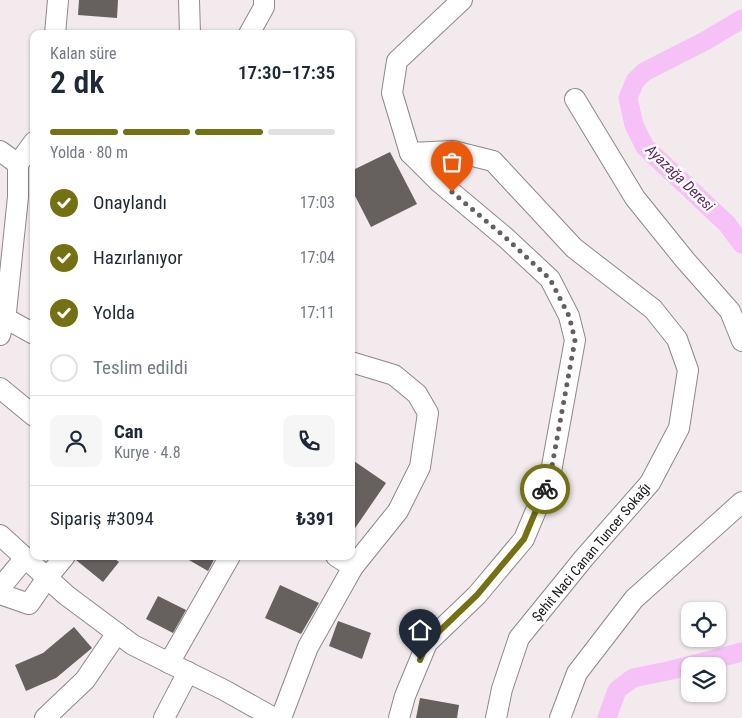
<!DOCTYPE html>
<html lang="tr">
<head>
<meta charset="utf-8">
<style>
	:root { --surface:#fff; --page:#f6f6f7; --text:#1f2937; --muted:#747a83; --line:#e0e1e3; --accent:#747113 }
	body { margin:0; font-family:"Roboto Condensed",sans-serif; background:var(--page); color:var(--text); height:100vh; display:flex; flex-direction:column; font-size:19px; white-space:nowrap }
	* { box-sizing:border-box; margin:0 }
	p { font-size:16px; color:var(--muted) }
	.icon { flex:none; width:28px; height:28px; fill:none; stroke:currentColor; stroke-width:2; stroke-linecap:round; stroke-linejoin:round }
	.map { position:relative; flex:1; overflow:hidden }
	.side { position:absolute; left:30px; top:30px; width:325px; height:530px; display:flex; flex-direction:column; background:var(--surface); border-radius:10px; box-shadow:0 1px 4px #0004 }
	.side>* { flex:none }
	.controls { position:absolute; left:681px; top:602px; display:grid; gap:10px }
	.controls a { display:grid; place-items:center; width:45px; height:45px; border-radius:10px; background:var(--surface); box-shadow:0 1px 4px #0004; font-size:25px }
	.pin { position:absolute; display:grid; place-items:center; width:42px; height:42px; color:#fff; margin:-51px -21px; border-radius:50% 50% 50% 0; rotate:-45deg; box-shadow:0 0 5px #0007 }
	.pin .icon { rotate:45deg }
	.courier { position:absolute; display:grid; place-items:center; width:50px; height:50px; margin:-25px; border:4px solid #747113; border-radius:50%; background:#fff; color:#222; box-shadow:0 1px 6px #0007 }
	.overview em { font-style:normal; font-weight:600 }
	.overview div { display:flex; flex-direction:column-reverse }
	.overview { display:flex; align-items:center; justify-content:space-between; height:85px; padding:0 20px }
	h1 { font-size:32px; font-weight:600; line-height:38px }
	.bar { display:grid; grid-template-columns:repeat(4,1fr); gap:8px 5px; align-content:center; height:60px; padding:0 20px }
	.bar i { height:6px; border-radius:4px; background:var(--line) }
	.bar .on { background:var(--accent) }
	.bar p { grid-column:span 4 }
	.line { display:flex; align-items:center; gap:12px; padding:0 20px; border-top:1px solid var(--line) }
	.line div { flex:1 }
	.round { display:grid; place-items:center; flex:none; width:52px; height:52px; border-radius:10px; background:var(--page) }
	ol { padding:0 20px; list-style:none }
	li { display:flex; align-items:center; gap:15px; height:55px }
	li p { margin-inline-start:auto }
	li .icon { padding:5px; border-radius:50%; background:var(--accent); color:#fff; stroke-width:4 }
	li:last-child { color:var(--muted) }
	li i { width:28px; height:28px; border:2px solid var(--line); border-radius:50% }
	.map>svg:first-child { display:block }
</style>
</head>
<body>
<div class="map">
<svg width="742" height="718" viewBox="0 0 742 718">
	<rect width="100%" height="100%" fill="#f2eaec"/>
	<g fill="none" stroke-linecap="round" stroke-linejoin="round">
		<g stroke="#f5c1f7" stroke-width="19">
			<path d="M742,19L705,41L644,72L635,81L628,98L634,125L645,147L727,224L742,244"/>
			<path d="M607,718L617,690L633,678L672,670L742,652"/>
		</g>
	</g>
	<g fill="#66605f">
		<path d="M79,0H118L117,18L78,15Z"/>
		<path d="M390,152L417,204L371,227L351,188V171Z"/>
		<path d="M351,459L386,483L351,534Z"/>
		<path d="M77,556H111L119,562L103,582L76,560Z"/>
		<path d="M182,556H216L208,571Z"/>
		<path d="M280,585L319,603L301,634L265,618Z"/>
		<path d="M158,596L186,610L173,633L146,619Z"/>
		<path d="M338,621L371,633L362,659L329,646Z"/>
		<path d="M74,627L92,648L56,678L26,691L15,665L43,653Z"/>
		<path d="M420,698L459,705L457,718H416Z"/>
	</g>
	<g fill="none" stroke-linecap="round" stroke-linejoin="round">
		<defs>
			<g id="minor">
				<path d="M189,0L190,34"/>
				<path d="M55,34L58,0"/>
				<path d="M249,34L264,7V0"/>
				<path d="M575,99L635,198L685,260L730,311L742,341"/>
				<path d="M0,151L18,164V197L6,312L0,335"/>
				<path d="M410,153L453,151L493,161L574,248L653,309L677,339L688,370L679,428L650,483L584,558L519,638L502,689L496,718"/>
				<path d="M18,164L34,142"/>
				<path d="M5,318L34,334"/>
				<path d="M0,388L34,416"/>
				<path d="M0,535L66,595L133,645L224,690L274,718"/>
				<path d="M336,556L353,567"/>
				<path d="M0,588L25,558"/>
				<path d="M0,594L29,604L47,578L65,556"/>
				<path d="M169,663L230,556"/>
				<path d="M45,718L85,680L117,633"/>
				<path d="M164,718L188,672"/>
				<path d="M281,718L308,647L353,567L398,511L420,467L428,413L417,394L394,375L351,362"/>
				<path d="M399,718L405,696L427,643L477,595L524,539L550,477L575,340L569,316L550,279L506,238L438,181L410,153L392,93L397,61L462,0"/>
				<path d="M560,718L577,673L634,599L742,502"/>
			</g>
		</defs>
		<use href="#minor" stroke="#8f8889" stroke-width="22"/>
		<use href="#minor" stroke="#fff" stroke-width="20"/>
	</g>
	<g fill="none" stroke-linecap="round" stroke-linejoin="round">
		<path stroke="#645f60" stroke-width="5" stroke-dasharray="0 9" d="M452,192L506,238L550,279L569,316L575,340L550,477L545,489"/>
		<path stroke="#747113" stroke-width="6" d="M420,660L427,643L477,595L524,539L545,489"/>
	</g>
	<g text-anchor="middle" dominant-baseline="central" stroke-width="5" stroke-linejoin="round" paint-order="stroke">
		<g font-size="14" fill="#171415" stroke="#fff">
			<text transform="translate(591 552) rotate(-50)">Şehit Naci Canan Tuncer Sokağı</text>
		</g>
		<g font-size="15" font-style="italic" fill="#602564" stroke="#fff">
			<text transform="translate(680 178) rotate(44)">Ayazağa Deresi</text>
		</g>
	</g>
</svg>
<div class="controls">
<a><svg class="icon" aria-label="locate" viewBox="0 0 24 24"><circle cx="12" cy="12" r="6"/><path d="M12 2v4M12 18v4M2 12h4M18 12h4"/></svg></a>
<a><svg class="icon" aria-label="layers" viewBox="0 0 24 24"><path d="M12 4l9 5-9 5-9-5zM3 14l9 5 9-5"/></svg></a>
</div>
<div class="pin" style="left:452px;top:192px;background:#ea580c"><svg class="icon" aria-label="bag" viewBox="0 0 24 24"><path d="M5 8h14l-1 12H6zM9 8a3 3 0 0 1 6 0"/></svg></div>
<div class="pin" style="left:420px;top:660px;background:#1f2937"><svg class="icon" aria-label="home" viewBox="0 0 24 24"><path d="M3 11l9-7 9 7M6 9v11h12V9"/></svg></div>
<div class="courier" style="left:545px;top:489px"><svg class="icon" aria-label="bike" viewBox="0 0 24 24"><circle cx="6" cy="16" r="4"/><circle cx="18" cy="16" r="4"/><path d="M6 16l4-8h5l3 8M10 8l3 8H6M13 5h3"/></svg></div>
<section class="side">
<div class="overview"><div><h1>2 dk</h1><p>Kalan süre</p></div><em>17:30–17:35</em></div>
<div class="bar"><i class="on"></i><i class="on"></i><i class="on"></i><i></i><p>Yolda · 80 m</p></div>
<ol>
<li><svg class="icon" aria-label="check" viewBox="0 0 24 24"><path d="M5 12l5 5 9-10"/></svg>Onaylandı<p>17:03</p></li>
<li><svg class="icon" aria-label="check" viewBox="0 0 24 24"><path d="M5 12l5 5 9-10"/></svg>Hazırlanıyor<p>17:04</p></li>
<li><svg class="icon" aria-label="check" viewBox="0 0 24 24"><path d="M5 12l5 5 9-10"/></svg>Yolda<p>17:11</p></li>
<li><i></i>Teslim edildi</li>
</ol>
<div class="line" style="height:90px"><a class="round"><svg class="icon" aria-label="person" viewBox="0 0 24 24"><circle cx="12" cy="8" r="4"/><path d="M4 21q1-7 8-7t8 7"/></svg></a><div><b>Can</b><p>Kurye · 4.8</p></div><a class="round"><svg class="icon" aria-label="phone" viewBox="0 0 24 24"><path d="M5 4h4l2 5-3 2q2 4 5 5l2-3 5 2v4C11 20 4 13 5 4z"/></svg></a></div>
<div class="line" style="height:65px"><div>Sipariş #3094</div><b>₺391</b></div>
</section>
</div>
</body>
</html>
